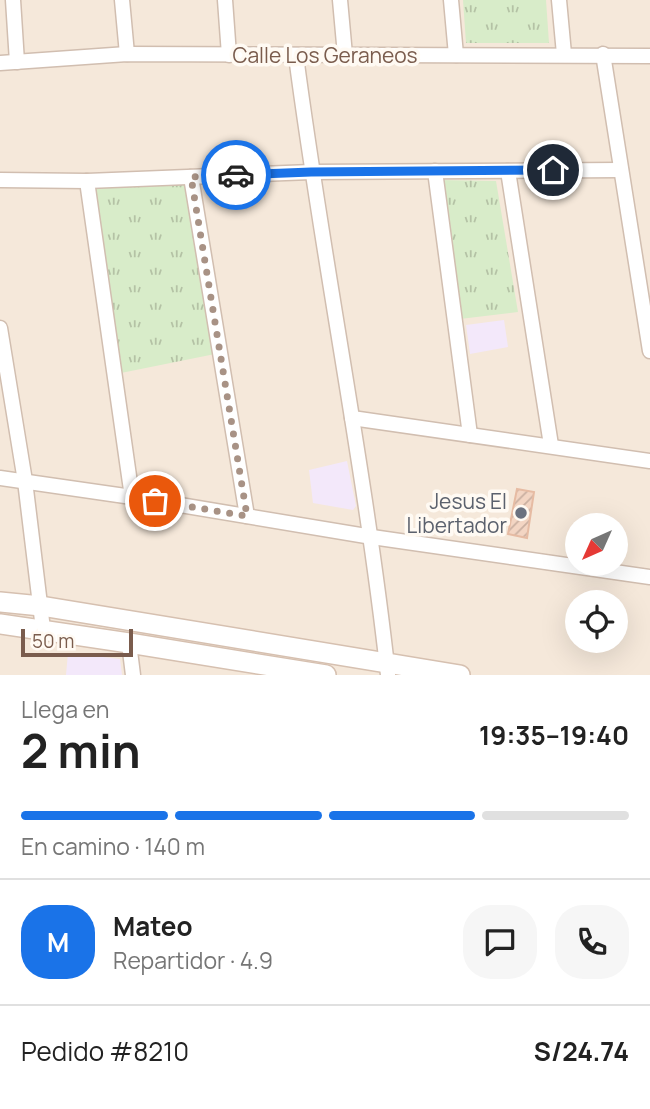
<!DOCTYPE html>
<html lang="es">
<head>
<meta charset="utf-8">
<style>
	:root { --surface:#fff; --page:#f6f6f6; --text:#222; --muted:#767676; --line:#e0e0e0; --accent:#1a73e8 }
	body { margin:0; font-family:Manrope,sans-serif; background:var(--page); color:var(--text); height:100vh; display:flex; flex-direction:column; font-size:26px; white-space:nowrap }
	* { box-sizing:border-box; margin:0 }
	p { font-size:23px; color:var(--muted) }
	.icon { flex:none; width:38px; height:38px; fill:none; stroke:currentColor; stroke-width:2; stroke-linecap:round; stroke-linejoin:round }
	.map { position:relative; height:675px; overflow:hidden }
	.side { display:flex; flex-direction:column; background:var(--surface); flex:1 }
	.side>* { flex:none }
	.needle { width:46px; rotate:225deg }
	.fabs { position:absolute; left:565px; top:513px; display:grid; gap:14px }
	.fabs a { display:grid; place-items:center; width:63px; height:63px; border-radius:50%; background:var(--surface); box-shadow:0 7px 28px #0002; font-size:35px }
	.scale { position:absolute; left:21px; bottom:18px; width:112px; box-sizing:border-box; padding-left:7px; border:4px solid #7a5c4d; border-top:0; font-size:19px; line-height:24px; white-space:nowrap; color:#7a5c4d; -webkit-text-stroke:5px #fffaf3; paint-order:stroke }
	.pin { position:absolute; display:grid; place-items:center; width:60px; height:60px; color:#fff; margin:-30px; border:4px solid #fff; border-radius:50%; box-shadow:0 2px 7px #0007 }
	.courier { position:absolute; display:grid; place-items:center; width:70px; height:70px; margin:-35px; border:5px solid #1a73e8; border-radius:50%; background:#fff; color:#222; box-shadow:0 2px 9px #0007 }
	.head em { font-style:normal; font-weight:700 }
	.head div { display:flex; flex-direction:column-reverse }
	.head { display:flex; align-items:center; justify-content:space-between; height:119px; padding:0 21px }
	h1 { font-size:46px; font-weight:700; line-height:52px }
	.bar { display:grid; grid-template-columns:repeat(4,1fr); gap:10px 7px; align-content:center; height:84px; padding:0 21px }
	.bar i { height:9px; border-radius:5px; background:var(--line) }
	.bar .on { background:var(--accent) }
	.bar p { grid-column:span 4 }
	.line { display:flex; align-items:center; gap:18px; padding:0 21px; border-top:2px solid var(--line) }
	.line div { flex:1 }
	.round { display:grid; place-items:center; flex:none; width:74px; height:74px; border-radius:28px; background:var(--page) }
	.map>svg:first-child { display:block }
</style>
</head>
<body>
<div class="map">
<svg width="650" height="675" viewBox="0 0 650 675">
	<defs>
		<pattern id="park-tufts" width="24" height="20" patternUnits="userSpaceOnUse" patternTransform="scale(1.75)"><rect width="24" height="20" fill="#d8ecc9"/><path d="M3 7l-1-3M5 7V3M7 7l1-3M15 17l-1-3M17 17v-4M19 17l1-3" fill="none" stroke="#b4c2a5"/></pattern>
		<pattern id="building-hatch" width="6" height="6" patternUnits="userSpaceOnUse" patternTransform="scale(1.75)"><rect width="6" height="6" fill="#f3d5c3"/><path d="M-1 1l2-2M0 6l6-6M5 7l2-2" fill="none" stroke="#cab0a1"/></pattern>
	</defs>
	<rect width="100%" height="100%" fill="#fdf6ec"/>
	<path fill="#f5e8da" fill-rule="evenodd" d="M0,0H650V675H0ZM578,525H616V564H578ZM578,602H616V640H578Z"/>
	<g fill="#f3e8fa">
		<path d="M504,320L508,347L470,354L466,325Z"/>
		<path d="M347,461L356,506L353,510L313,503L309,470Z"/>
		<path d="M68,653L120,659L122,675H66Z"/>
	</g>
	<g fill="url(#park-tufts)">
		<path d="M463,0H546L549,43H466Z"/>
		<path d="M438,180L496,181L518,312L460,319Z"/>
		<path d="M186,184L215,354L121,373L96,188Z"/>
	</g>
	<path fill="url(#building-hatch)" stroke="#e6bba3" stroke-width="2" d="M517,489L534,492L527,538L508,534Z"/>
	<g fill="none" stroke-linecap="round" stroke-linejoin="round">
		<defs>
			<g id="street">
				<path d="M13,0L17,62"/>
				<path d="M122,0L127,54"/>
				<path d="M225,0L229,55"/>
				<path d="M340,0L345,55"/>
				<path d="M451,0L456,55"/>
				<path d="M559,0L564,54"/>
				<path d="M603,54L650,351"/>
				<path d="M296,56C323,263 365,467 388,675"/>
				<path d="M0,63L127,54L650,56"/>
				<path d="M435,171L470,435"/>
				<path d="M508,171L551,445"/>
				<path d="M191,177L247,516"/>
				<path d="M0,180L87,181L311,172L621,170"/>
				<path d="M87,181L132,497"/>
				<path d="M0,328L25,481L43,629"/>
				<path d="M352,418L650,461"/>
				<path d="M0,478L132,497L372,537L650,577"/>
				<path d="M129,643L133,675"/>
			</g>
			<g id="secondary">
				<path d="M0,602L41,606L460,675"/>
				<path d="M0,624L129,643L326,675"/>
			</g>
		</defs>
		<use href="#street" stroke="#d1beb0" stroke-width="17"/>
		<use href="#secondary" stroke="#d6c0b0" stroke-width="22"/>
		<use href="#street" stroke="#fff" stroke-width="14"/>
		<use href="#secondary" stroke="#fff" stroke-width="19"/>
	</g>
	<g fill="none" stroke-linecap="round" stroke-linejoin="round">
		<path stroke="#a89285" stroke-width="7" stroke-dasharray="0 12.6" d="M155,501L247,516L191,177L236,175"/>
		<path stroke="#1a73e8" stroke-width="9" d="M236,175L311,172L553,170"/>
	</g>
	<circle fill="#6b7280" stroke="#fffaf3" stroke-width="2.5" cx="521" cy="513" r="7"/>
	<g text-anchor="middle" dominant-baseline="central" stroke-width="7" stroke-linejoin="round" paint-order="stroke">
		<g font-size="21" fill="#7a5c4d" stroke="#fffaf3">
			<text x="325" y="55">Calle Los Geraneos</text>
		</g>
		<g font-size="21" fill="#5b616d" stroke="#fffaf3" text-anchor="end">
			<text x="507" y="501">Jesus El<tspan x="507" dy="24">Libertador</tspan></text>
		</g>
	</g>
</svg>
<div class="fabs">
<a><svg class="needle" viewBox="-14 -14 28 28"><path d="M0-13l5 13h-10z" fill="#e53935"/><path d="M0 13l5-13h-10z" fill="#767676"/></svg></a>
<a><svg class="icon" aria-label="locate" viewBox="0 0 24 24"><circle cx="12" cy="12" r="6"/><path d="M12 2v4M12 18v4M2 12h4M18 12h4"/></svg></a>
</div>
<div class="scale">50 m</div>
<div class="pin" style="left:155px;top:501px;background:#ea580c"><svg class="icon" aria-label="bag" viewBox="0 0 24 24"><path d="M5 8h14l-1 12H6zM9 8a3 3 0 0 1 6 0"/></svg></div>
<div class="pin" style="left:553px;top:170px;background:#1f2937"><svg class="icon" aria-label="home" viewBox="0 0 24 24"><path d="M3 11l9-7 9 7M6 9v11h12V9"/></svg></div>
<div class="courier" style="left:236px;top:175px"><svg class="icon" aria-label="car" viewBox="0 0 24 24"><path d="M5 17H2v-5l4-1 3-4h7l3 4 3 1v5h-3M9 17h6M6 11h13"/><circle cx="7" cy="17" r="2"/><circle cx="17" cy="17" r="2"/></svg></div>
</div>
<section class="side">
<div class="head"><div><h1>2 min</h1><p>Llega en</p></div><em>19:35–19:40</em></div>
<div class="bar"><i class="on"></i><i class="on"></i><i class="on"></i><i></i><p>En camino · 140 m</p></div>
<div class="line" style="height:126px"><b class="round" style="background:var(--accent);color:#fff">M</b><div><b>Mateo</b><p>Repartidor · 4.9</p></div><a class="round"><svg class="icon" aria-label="chat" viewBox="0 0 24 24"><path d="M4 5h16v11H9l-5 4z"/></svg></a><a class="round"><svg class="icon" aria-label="phone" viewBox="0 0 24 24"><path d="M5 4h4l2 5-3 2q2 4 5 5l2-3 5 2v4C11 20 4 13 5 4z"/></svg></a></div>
<div class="line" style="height:91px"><div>Pedido #8210</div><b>S/24.74</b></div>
</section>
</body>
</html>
